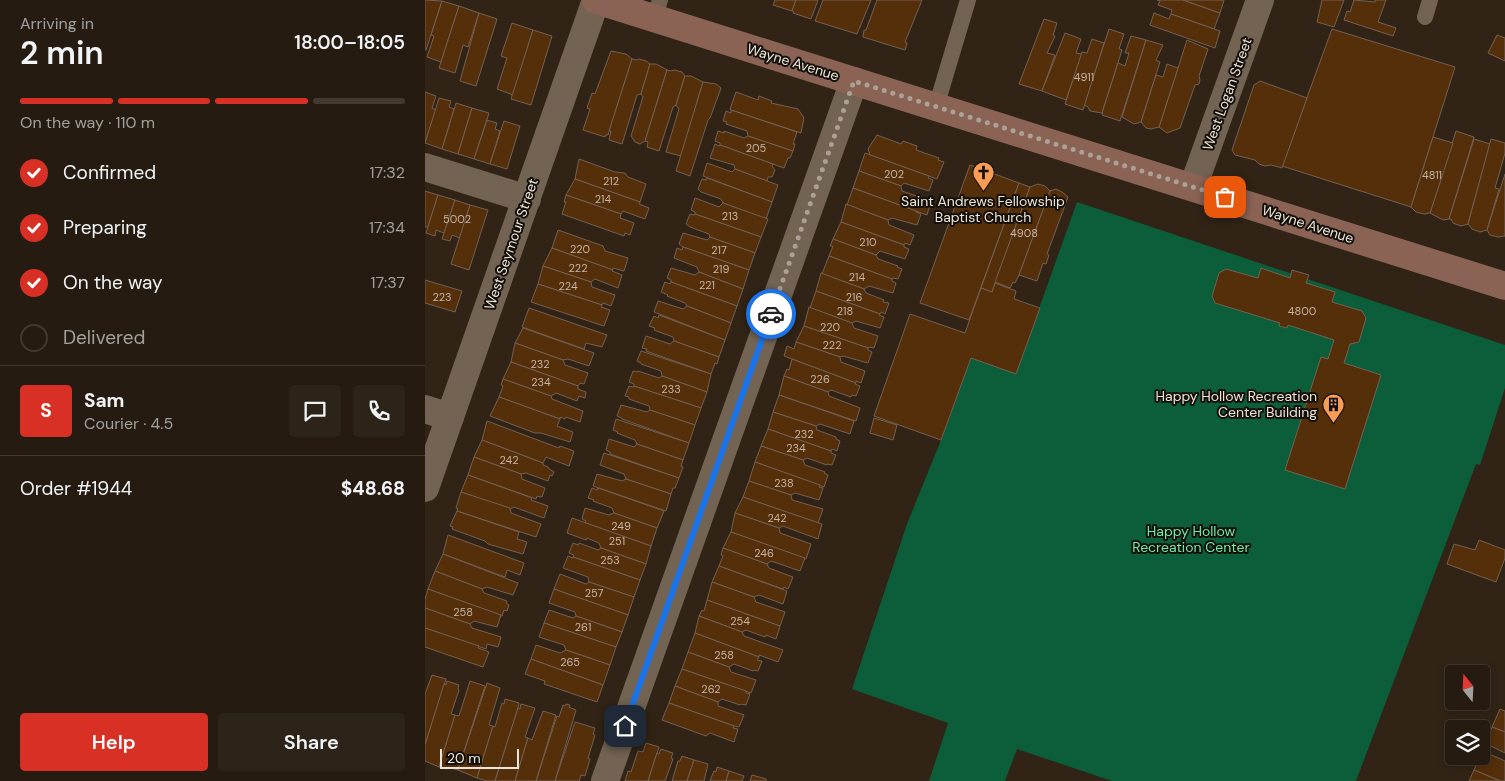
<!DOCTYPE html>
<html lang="en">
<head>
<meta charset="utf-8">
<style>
	:root { --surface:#251b10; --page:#2d2419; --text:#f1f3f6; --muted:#a3a19f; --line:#423930; --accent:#d93025 }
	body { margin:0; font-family:"DM Sans",sans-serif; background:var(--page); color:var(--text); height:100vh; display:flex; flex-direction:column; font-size:19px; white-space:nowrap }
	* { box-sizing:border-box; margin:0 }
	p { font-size:16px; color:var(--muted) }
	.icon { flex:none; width:28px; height:28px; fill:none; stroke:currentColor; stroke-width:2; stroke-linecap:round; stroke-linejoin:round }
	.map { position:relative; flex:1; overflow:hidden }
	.drawer { display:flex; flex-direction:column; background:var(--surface); width:425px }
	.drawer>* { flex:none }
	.needle { width:32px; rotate:342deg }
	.controls { position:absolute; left:1020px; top:665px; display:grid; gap:10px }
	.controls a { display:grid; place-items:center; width:45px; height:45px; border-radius:5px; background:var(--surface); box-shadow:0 2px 8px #0003,0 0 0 1px var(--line); font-size:25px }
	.scale { position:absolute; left:15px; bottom:12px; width:79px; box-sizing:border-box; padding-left:5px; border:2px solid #ece4da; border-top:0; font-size:14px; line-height:18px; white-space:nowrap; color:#ece4da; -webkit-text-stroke:4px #140f08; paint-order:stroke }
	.pin { position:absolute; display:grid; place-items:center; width:42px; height:42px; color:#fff; margin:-21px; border-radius:10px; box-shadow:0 2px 8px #0006 }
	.courier { position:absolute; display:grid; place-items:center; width:50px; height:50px; margin:-25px; border:4px solid #1a73e8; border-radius:50%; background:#fff; color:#222; box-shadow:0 1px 6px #0007 }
	.overview em { font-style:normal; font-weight:600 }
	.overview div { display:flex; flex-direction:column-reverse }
	.overview { display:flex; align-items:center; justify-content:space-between; height:85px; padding:0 20px }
	h1 { font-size:32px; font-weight:600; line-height:38px }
	.bar { display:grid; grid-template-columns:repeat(4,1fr); gap:8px 5px; align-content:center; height:60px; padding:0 20px }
	.bar i { height:6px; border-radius:4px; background:var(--line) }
	.bar .on { background:var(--accent) }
	.bar p { grid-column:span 4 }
	.line { display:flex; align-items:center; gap:12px; padding:0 20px; border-top:1px solid var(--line) }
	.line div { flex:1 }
	.round { display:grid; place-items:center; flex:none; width:52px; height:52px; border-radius:5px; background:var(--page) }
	ol { padding:0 20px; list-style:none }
	li { display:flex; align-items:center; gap:15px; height:55px }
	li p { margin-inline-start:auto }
	li .icon { padding:5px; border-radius:50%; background:var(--accent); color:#fff; stroke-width:4 }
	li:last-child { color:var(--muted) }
	li i { width:28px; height:28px; border:2px solid var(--line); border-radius:50% }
	.cta { display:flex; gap:10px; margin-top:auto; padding:10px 20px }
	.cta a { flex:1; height:58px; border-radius:5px; background:var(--accent); color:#fff; font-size:20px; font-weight:600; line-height:58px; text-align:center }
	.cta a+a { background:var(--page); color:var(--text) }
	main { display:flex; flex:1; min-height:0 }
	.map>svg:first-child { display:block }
</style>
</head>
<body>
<main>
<section class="drawer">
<div class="overview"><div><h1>2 min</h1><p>Arriving in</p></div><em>18:00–18:05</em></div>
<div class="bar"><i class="on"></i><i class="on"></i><i class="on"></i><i></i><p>On the way · 110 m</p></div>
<ol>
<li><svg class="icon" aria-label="check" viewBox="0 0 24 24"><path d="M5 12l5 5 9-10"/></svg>Confirmed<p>17:32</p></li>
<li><svg class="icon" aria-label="check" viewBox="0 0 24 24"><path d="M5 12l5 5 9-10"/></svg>Preparing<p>17:34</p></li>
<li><svg class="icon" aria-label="check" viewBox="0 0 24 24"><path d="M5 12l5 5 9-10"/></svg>On the way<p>17:37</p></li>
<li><i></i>Delivered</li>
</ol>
<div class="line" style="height:90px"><b class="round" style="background:var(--accent);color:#fff">S</b><div><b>Sam</b><p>Courier · 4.5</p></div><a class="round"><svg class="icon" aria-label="chat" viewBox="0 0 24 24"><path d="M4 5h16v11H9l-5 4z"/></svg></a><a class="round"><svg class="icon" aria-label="phone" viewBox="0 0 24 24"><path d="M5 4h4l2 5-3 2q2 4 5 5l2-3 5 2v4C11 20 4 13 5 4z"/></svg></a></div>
<div class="line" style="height:65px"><div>Order #1944</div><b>$48.68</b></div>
<div class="cta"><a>Help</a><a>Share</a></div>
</section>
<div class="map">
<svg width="1080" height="781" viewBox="0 0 1080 781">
	<rect width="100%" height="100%" fill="#312416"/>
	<path fill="#0c5d39" d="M652,202L1080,345V388L1055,465L1051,464L931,781H687L592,749L580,781H504L523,723L427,689L482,524L516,440L546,358L591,373Z"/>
	<g fill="#552e0a" stroke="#736154">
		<path d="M0,0L17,1L1,50H0Z"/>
		<path d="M350,0H371L367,11L348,5Z"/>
		<path d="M371,0H393L386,19L368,13L369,12L367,11Z"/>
		<path d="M398,0H446L432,34L390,21Z"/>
		<path d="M452,0H497L480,42L482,43L480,50L438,37L439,30H441Z"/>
		<path d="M732,0H758L795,13L789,29L746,14L747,10L733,5L735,1Z"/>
		<path d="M758,0H799L795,13Z"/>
		<path d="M897,0H919L909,27L892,22Z"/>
		<path d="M929,0L950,2V0H961L953,22L971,28L968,36L919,20L922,11L925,12Z"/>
		<path d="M17,1L34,6L16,62L2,57L9,36L6,35Z"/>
		<path d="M34,6L54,13L43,47L38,45L30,73L14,68Z"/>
		<path d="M54,13L72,19L51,86L35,81Z"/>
		<path d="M729,13L744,19L746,14L795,31L790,48L725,25Z"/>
		<path d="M619,19L632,23L628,35L630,36L622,53L630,55L617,91L594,84Z"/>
		<path d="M87,23L108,30L88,95L72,89L82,58L76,56Z"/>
		<path d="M684,29L699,34L694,49L697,50L677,113L665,111L663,107L659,105Z"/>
		<path d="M907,29L1030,67L986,207L857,166Z"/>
		<path d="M108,30L127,36L106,105L86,99Z"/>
		<path d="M640,33L656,39L651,53L657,54L641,100L617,91Z"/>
		<path d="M1072,35L1080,38V61L1063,53Z"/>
		<path d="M706,36L721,40L695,121L677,115L678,113H677L693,63L700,66L704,53H700Z"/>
		<path d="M667,39L679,43L658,110L640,104L657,52L662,53Z"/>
		<path d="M721,40L738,45L731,60L735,62L716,122L709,124L697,117Z"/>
		<path d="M762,40L783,49L774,76L775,80L774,84L770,85L755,128L742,133L734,127Z"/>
		<path d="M186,51L201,54L207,59L183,135H181L180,137L158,130L165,109L162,108L167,93L170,94Z"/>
		<path d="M207,59L212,60L214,59L221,61L225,64L216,94L212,95L197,144L184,140L186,131H184Z"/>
		<path d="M225,64H231L242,70L220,141L215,144L210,142L206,136L218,97L216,94Z"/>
		<path d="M742,64L753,68L734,127L726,129L721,128L716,122L731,75L738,77Z"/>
		<path d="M242,70L246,71L249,70L257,72L260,76L251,105L248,107L234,151L222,147L223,142L220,141Z"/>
		<path d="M260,76H266L278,82L256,156L241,152L254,109L251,105Z"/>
		<path d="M835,81L882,98L857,168L846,165L840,166L834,164L830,160L810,155L807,150L829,85Z"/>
		<path d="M278,82L291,84L296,88L285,118L283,120L265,176L251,171Z"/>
		<path d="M0,92L11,96L7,108L11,110L0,143Z"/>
		<path d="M311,92L333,100L334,96L347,101L346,103L373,109L379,118L376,133L306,110L305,109Z"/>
		<path d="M14,98L26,101L24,107L29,109L17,149L0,143Z"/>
		<path d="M31,103L47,108L33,154L17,149Z"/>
		<path d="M47,108L64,113L49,159L33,154Z"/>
		<path d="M306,110L372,132L368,144H370L368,151L323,136L322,131L301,124L302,122L298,121L301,111L306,113Z"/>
		<path d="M62,120L72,123L70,129L75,131L65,164L49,159Z"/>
		<path d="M79,121L95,126L82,169L65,164Z"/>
		<path d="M293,131L299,133V131L319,138L323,136L368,151L365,158H363L359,168L295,145V143L290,141Z"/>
		<path d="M1031,131L1049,137L1024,219L1018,220L1005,213Z"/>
		<path d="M452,135L476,144L478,141L492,146L491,150L514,158L513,160L519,162L512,179L445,155L443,149Z"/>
		<path d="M1008,137L1028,143L1005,213L999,214L991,212L986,207Z"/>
		<path d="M1049,139L1065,144L1043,224L1036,226L1028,223L1026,219H1024Z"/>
		<path d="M1066,139L1080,143V153L1070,188L1074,189L1062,230L1055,232L1047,229L1043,224Z"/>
		<path d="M290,144L294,146L295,145L348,164L347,166L350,170L347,177H343L342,181L310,169L309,165L285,158Z"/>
		<path d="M440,153L504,176L503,178L508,180L504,191L479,183L476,186L434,171Z"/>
		<path d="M154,159L190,172L200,173L203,177L221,184L215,202L150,179Z"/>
		<path d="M282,163L307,172L310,169L353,185L347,202L278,176Z"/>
		<path d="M545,165L594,183L544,320L495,303Z"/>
		<path d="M434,171L476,186L477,191L506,201L502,215L428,188Z"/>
		<path d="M1080,174V236L1073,237L1065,235L1062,230Z"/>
		<path d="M282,178L347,202L341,219L298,203L296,199L276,192L273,189L277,179L281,180Z"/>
		<path d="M150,179L215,202L214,204L224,208L220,219L198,211L196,214L141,195Z"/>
		<path d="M594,183L605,187L567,292L556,288Z"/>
		<path d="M613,184L620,186L625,191L594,275L590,283L588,282L585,288L570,282L605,187Z"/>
		<path d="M428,188L491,211V212L496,214L492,225L467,218L463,220L422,205Z"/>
		<path d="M631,189L637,192L643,197L622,254L624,255L621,264L618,263L612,281L594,275L625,191Z"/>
		<path d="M0,191L13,195L3,227H0Z"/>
		<path d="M13,195L30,200L19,233L11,230L10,236L1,233Z"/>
		<path d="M141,195L196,214L195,218L209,223L205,235L200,233L199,236L137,214L141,202H139Z"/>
		<path d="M270,198L294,207L298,203L343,219L336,237L270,214V212L266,210Z"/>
		<path d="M30,200L45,205L35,238L27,235L25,241L17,239Z"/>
		<path d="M421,204L463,220L464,225L489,235L485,245L480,243L479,245L416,222Z"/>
		<path d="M45,205L63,210L44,270L26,264Z"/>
		<path d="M265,214L269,215L270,214L336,237L330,253L285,237L284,234L265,227L261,224Z"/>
		<path d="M416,222L479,245V247L484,249L480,259L455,251L451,255L408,239Z"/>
		<path d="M133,230L178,246L180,251L203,258L199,271L188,268V270L127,248Z"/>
		<path d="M258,233L282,240L285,237L330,253L324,270L258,247L254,244Z"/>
		<path d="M408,239L451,255L453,259L473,266L472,267L477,269L473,279L468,278L467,279L404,256L408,246H405Z"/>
		<path d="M258,247L324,270L318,289L274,272L272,267L249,258L252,248L257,250Z"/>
		<path d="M127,248L188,270L187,271L197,275L193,288L170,279L166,282L118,266Z"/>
		<path d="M404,256L467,279V281L471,283L468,293L444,286L439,289L397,274Z"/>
		<path d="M118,266L166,282L167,287L190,295L186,306L178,303L177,305L113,284Z"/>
		<path d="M246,268L270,275L274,272L318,289L312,306L246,282V280L242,278Z"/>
		<path d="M836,268L865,278L867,270L884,275L881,283L910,292L907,302L937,311L941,318L934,342L925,344L919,363L956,375L920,489L860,470L896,357L903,359L909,340L863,325L862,328L854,326L855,323L790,303L787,296L794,273L801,269L833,278Z"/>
		<path d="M396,273L439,289L441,293L459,300L458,302L464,303L460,314L456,312L455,314L391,291Z"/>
		<path d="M0,280L37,291L30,312L0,303Z"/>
		<path d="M240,282L245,284L246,282L312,306L306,323L262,306L260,303L242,296L243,295L236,292Z"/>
		<path d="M570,283L591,291L589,299L615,308L591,374L546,358L516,440L449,416L485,314L540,333L556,288L567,292Z"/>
		<path d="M113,284L177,305L176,307L185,310L179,326L106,302Z"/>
		<path d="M391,291L455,314L454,315L459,317L455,328L431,321L427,323L385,308Z"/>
		<path d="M233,301L258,309L262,306L306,323L300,340L229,312Z"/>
		<path d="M384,307L427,323L429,328L453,336L449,348L444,347L443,348L379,326Z"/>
		<path d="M104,308L182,335L177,347L161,343L159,349L97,327Z"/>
		<path d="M234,315L300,340L294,357L249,341L248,337L229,330L230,328L224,326L229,316L233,318Z"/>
		<path d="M379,326L443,348V350L447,352L443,363L418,356L415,357L371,342Z"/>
		<path d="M98,328L169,353L164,366L143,359L138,360L90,343Z"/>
		<path d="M221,336L245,344L249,341L294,357L292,364L290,363L286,374L221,351L222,349L217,348Z"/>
		<path d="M371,342L415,357L416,362L440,371L436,383L431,381V383L359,356L362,346L369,349Z"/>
		<path d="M90,343L138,360L140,365L163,373L159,384L155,383L153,386L86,362Z"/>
		<path d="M216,351L286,374L282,392L237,376L236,371L216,364V363L212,361Z"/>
		<path d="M367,359L431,383L430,384L435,386L431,396L427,395L426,397L406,390L403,392L359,376L362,369L364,370Z"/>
		<path d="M86,362L153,386V389L161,392L160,398L154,396L152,401L131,393L126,396L78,379Z"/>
		<path d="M208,371L212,372L213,371L234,378L237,376L282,392L276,408L209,386V384L204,382Z"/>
		<path d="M359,376L403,392L404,396L435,408L431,421L354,395Z"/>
		<path d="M78,379L126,396L127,399L158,411L155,422L141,417L140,419L135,417V419L74,397L78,386L76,385Z"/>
		<path d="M204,386L208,387L209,386L276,408L270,425L225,410L224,406L204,399V397L200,396Z"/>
		<path d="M354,395L429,421L425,434L395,424L391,426L348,412Z"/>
		<path d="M74,397L135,419L132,426L148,432L145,442L116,433H110L65,416Z"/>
		<path d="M196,405L222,412L225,410L270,425L264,443L197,419V418L192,416Z"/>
		<path d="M348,412L391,426L392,430L411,437V439L415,441L412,451L407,449L406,451L343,429Z"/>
		<path d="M449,418L472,425L468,440L445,433Z"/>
		<path d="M191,419L264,443L258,460L212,444L210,440L192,433L193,432L188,430Z"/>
		<path d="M62,421L134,448L135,446L149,451L144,466L121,457L118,463L57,440Z"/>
		<path d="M343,429L406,451V453L411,455L407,465L402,464V465L382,458L378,460L336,446Z"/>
		<path d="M184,439L209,447L212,444L258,460L256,466L258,467L254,478L185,454V452L181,450Z"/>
		<path d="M57,440L118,463V465L123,467V468L129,472L127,476L125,475L123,481L101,473L96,474L49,457Z"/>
		<path d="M336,446L378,460L380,465L400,472L399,473L403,475L399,487L330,462Z"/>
		<path d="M179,453L254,478L250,488H248L246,494L201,479L199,474L175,465Z"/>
		<path d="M49,457L96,474L97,479L120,488L117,497L112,496L111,499L43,475Z"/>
		<path d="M330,462L395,485L394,487L398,488L394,500L370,493L366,495L324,481Z"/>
		<path d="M172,474L197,481L201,479L246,494L241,511L168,486Z"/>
		<path d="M43,475L107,498L106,500L123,506L119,518L89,507L85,509L36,492Z"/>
		<path d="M324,481L366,495L367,500L398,509L393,523L318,497Z"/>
		<path d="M167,488L172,490L173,488L239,511L232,528L189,513L187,508L168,501L169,500L163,498Z"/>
		<path d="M36,492L85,508L86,513L116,524L111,537L32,511L33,509L31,508Z"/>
		<path d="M318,497L397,524L393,539L358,526L354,528L310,513Z"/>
		<path d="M160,508L184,515L189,513L232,528L226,546L160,523L161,521L157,519Z"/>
		<path d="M32,511L94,532L92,539L102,542L98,554L63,544L60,541L27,529L28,527L25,526Z"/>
		<path d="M310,513L354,528L355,533L386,544L381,559L306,532Z"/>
		<path d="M147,518L226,546L221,564L176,548L174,543L162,538L161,540L142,533Z"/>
		<path d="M306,532L380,558L375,571L346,561L342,564L298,548Z"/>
		<path d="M23,535L99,563L95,575L82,570L80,577L18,554Z"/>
		<path d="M1054,540L1080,550V558L1071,582L1022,564L1029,544L1050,550Z"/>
		<path d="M148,543L153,545L154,543L173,550L176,548L221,564L215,580L148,557L149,555L144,553Z"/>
		<path d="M298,548L342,564L344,568L368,577L363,589L359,587L358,589L294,566L298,556L296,555Z"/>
		<path d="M18,554L93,583L88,595L62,587L57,589L10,571Z"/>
		<path d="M143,556L148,558V557L215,580L209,597L164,582L163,577L138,568Z"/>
		<path d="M294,566L362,591L358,604L334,595L329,597L287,582Z"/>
		<path d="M10,571L57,589L59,593L82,601L81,603L84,605L82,611L79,610L77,616L3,589Z"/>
		<path d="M135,574L161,584L164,582L209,597L203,615L129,589Z"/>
		<path d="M287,582L329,597L331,602L360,612L355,626L282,600Z"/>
		<path d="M3,589L76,615L72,627L49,621L45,624L0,608V599Z"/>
		<path d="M129,589L203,615L197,632L151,616L150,612L124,603Z"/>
		<path d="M282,600L355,626L351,639L341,635L340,637L321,630L317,632L274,616L277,610L279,611Z"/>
		<path d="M0,608L45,624L47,628L76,637L73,647L62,644L61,649L0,628Z"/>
		<path d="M124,610L148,618L151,616L197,632L191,647L119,623Z"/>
		<path d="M274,616L317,632L319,636L358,650L353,662L334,655V657L270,633Z"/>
		<path d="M119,623L191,647L185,665L141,650L139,645L114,637Z"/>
		<path d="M0,628L54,646L53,648L64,652L58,667L0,647Z"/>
		<path d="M270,633L334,657L332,660L337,661L333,671L329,670L328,671L309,664L304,667L263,652Z"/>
		<path d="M111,645L135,653L141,650L185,665L178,685L106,659Z"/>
		<path d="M263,652L304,667L306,672L331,680L326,693L257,669Z"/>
		<path d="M106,659L178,685L172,702L119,684L120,681L100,674Z"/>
		<path d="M257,669L321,691V693L325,694L321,705L316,704L315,705L297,699L293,702L250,686Z"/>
		<path d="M7,675L21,679L0,745V694Z"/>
		<path d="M22,681L34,685L33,689L34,690L26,714L30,715L14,767L0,761V745L19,684L21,685Z"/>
		<path d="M45,681L60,686L33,770L23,767L22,769L14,767L30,715L34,716Z"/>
		<path d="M62,683L75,688L64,725L68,726L52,778L33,770Z"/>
		<path d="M250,686L293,702V706L319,715L314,727L309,726L244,703Z"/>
		<path d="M80,699L94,703L93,708L70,781H62L52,778L68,726L70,727L77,703L79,704Z"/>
		<path d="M244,703L309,726L308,728L313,729L309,742L285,733L281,736L237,720Z"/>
		<path d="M96,704L110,708L100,737L103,738L90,781H70L93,708L95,709Z"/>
		<path d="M141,704L145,705L144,707L151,710L130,781H111L132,716L134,717L138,705L140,706Z"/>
		<path d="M1075,709L1080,711V732L1067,727Z"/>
		<path d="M118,711L131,715L111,781H90L103,738L107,740Z"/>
		<path d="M150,722L170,728L168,734L170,735L163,758L165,759L160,776L156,775L154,781H130Z"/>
		<path d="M1067,727L1080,732V753L1060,743Z"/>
		<path d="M221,743L234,747L223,781H200L203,771L206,772L213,751L218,752Z"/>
		<path d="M236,749L248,753L246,758L248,759L240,781H223L232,753L234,754Z"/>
		<path d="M1062,753L1080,761V781H1075L1049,770L1056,754L1061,756Z"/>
		<path d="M257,756L269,760L262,781H247L253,761H255Z"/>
		<path d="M269,760L283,764L279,781H262Z"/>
		<path d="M292,767L304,771L301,781H285L289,771L291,772Z"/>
		<path d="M1049,770L1075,781H1044Z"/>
		<path d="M304,771L319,776L317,781H301Z"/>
		<path d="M327,775L341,779V781H325Z"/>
	</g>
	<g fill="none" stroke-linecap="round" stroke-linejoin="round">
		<g stroke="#726353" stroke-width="16">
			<path d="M1000,17L1005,0"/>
			<path d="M229,19L235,0"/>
			<path d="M511,107L543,0"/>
		</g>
		<g stroke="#726353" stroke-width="28">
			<path d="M0,167L102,199"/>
			<path d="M768,187L835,0"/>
			<path d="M0,409L25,417"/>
			<path d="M0,488L171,0"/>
			<path d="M180,781L429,81"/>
		</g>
		<path stroke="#8a6355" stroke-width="28" d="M171,0L1080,286"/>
	</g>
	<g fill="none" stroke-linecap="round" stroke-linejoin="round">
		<path stroke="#aba195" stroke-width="5" stroke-dasharray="0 9" d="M346,314L429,81L800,197"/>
		<path stroke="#1a73e8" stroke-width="6" d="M200,726L346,314"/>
	</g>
	<defs>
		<symbol id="church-pin" viewBox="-11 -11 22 30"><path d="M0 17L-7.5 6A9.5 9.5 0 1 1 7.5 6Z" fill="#fd9d55" stroke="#140f08"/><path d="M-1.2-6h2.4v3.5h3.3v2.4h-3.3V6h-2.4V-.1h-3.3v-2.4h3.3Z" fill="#111"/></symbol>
		<symbol id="building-pin" viewBox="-11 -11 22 30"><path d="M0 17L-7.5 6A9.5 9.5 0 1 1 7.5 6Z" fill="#fd9d55" stroke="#140f08"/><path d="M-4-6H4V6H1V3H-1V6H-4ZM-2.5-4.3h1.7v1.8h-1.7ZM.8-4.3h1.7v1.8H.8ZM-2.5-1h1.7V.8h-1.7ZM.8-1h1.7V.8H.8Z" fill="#111"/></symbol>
	</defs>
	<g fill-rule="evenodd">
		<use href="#church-pin" x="546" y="160" width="25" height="34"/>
		<use href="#building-pin" x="896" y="392" width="25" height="34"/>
	</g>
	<g text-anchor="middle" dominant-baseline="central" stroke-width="4" stroke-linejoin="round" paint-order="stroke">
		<g font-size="11" fill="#c6b6a6">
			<text x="659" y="77">4911</text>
			<text x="331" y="148">205</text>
			<text x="469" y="174">202</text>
			<text x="1007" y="175">4811</text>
			<text x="186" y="181">212</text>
			<text x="178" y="199">214</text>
			<text x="305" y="216">213</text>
			<text x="32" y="219">5002</text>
			<text x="599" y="233">4908</text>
			<text x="443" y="242">210</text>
			<text x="155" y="249">220</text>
			<text x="294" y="250">217</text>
			<text x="153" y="268">222</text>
			<text x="296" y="269">219</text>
			<text x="432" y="277">214</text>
			<text x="282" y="285">221</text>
			<text x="143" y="286">224</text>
			<text x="17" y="297">223</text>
			<text x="429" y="297">216</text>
			<text x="420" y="311">218</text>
			<text x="877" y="311">4800</text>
			<text x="405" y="327">220</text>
			<text x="407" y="345">222</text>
			<text x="115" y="364">232</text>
			<text x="395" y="379">226</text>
			<text x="116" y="382">234</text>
			<text x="246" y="389">233</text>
			<text x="379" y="434">232</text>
			<text x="371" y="448">234</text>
			<text x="84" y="460">242</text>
			<text x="359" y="483">238</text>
			<text x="352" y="518">242</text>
			<text x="196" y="526">249</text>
			<text x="192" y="541">251</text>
			<text x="339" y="553">246</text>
			<text x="185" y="560">253</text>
			<text x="169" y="593">257</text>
			<text x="38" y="612">258</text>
			<text x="315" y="621">254</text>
			<text x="158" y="627">261</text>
			<text x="299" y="655">258</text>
			<text x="145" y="662">265</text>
			<text x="286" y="689">262</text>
		</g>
		<g font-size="14" fill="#ece4da" stroke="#140f08">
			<text transform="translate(368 62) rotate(17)">Wayne Avenue</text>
			<text transform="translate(802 94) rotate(-70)">West Logan Street</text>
			<text transform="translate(883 224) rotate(18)">Wayne Avenue</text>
			<text transform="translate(86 244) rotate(-71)">West Seymour Street</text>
		</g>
		<g font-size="14" fill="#ece4da" stroke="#140f08">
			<text x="558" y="201">Saint Andrews Fellowship<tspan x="558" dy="16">Baptist Church</tspan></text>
			<text x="892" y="396" text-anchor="end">Happy Hollow Recreation<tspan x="892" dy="16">Center Building</tspan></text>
		</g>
		<g font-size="14" fill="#6ceea9" stroke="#140f08">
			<text x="766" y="531">Happy Hollow<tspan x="766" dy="16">Recreation Center</tspan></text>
		</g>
	</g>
</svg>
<div class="controls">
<a><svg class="needle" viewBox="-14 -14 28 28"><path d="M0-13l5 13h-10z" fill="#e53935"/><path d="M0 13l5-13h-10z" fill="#a3a19f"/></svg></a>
<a><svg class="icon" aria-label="layers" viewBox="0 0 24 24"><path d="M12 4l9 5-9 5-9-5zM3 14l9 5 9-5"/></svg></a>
</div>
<div class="scale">20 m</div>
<div class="pin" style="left:800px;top:197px;background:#ea580c"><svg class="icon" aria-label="bag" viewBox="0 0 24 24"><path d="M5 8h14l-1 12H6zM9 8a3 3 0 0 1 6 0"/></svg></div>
<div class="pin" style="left:200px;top:726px;background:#1f2937"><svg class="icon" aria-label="home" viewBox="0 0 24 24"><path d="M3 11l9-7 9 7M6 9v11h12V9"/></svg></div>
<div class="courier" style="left:346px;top:314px"><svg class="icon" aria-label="car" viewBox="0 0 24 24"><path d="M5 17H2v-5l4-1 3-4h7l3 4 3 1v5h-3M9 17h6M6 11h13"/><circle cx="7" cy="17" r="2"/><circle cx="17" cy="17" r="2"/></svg></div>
</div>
</main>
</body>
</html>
